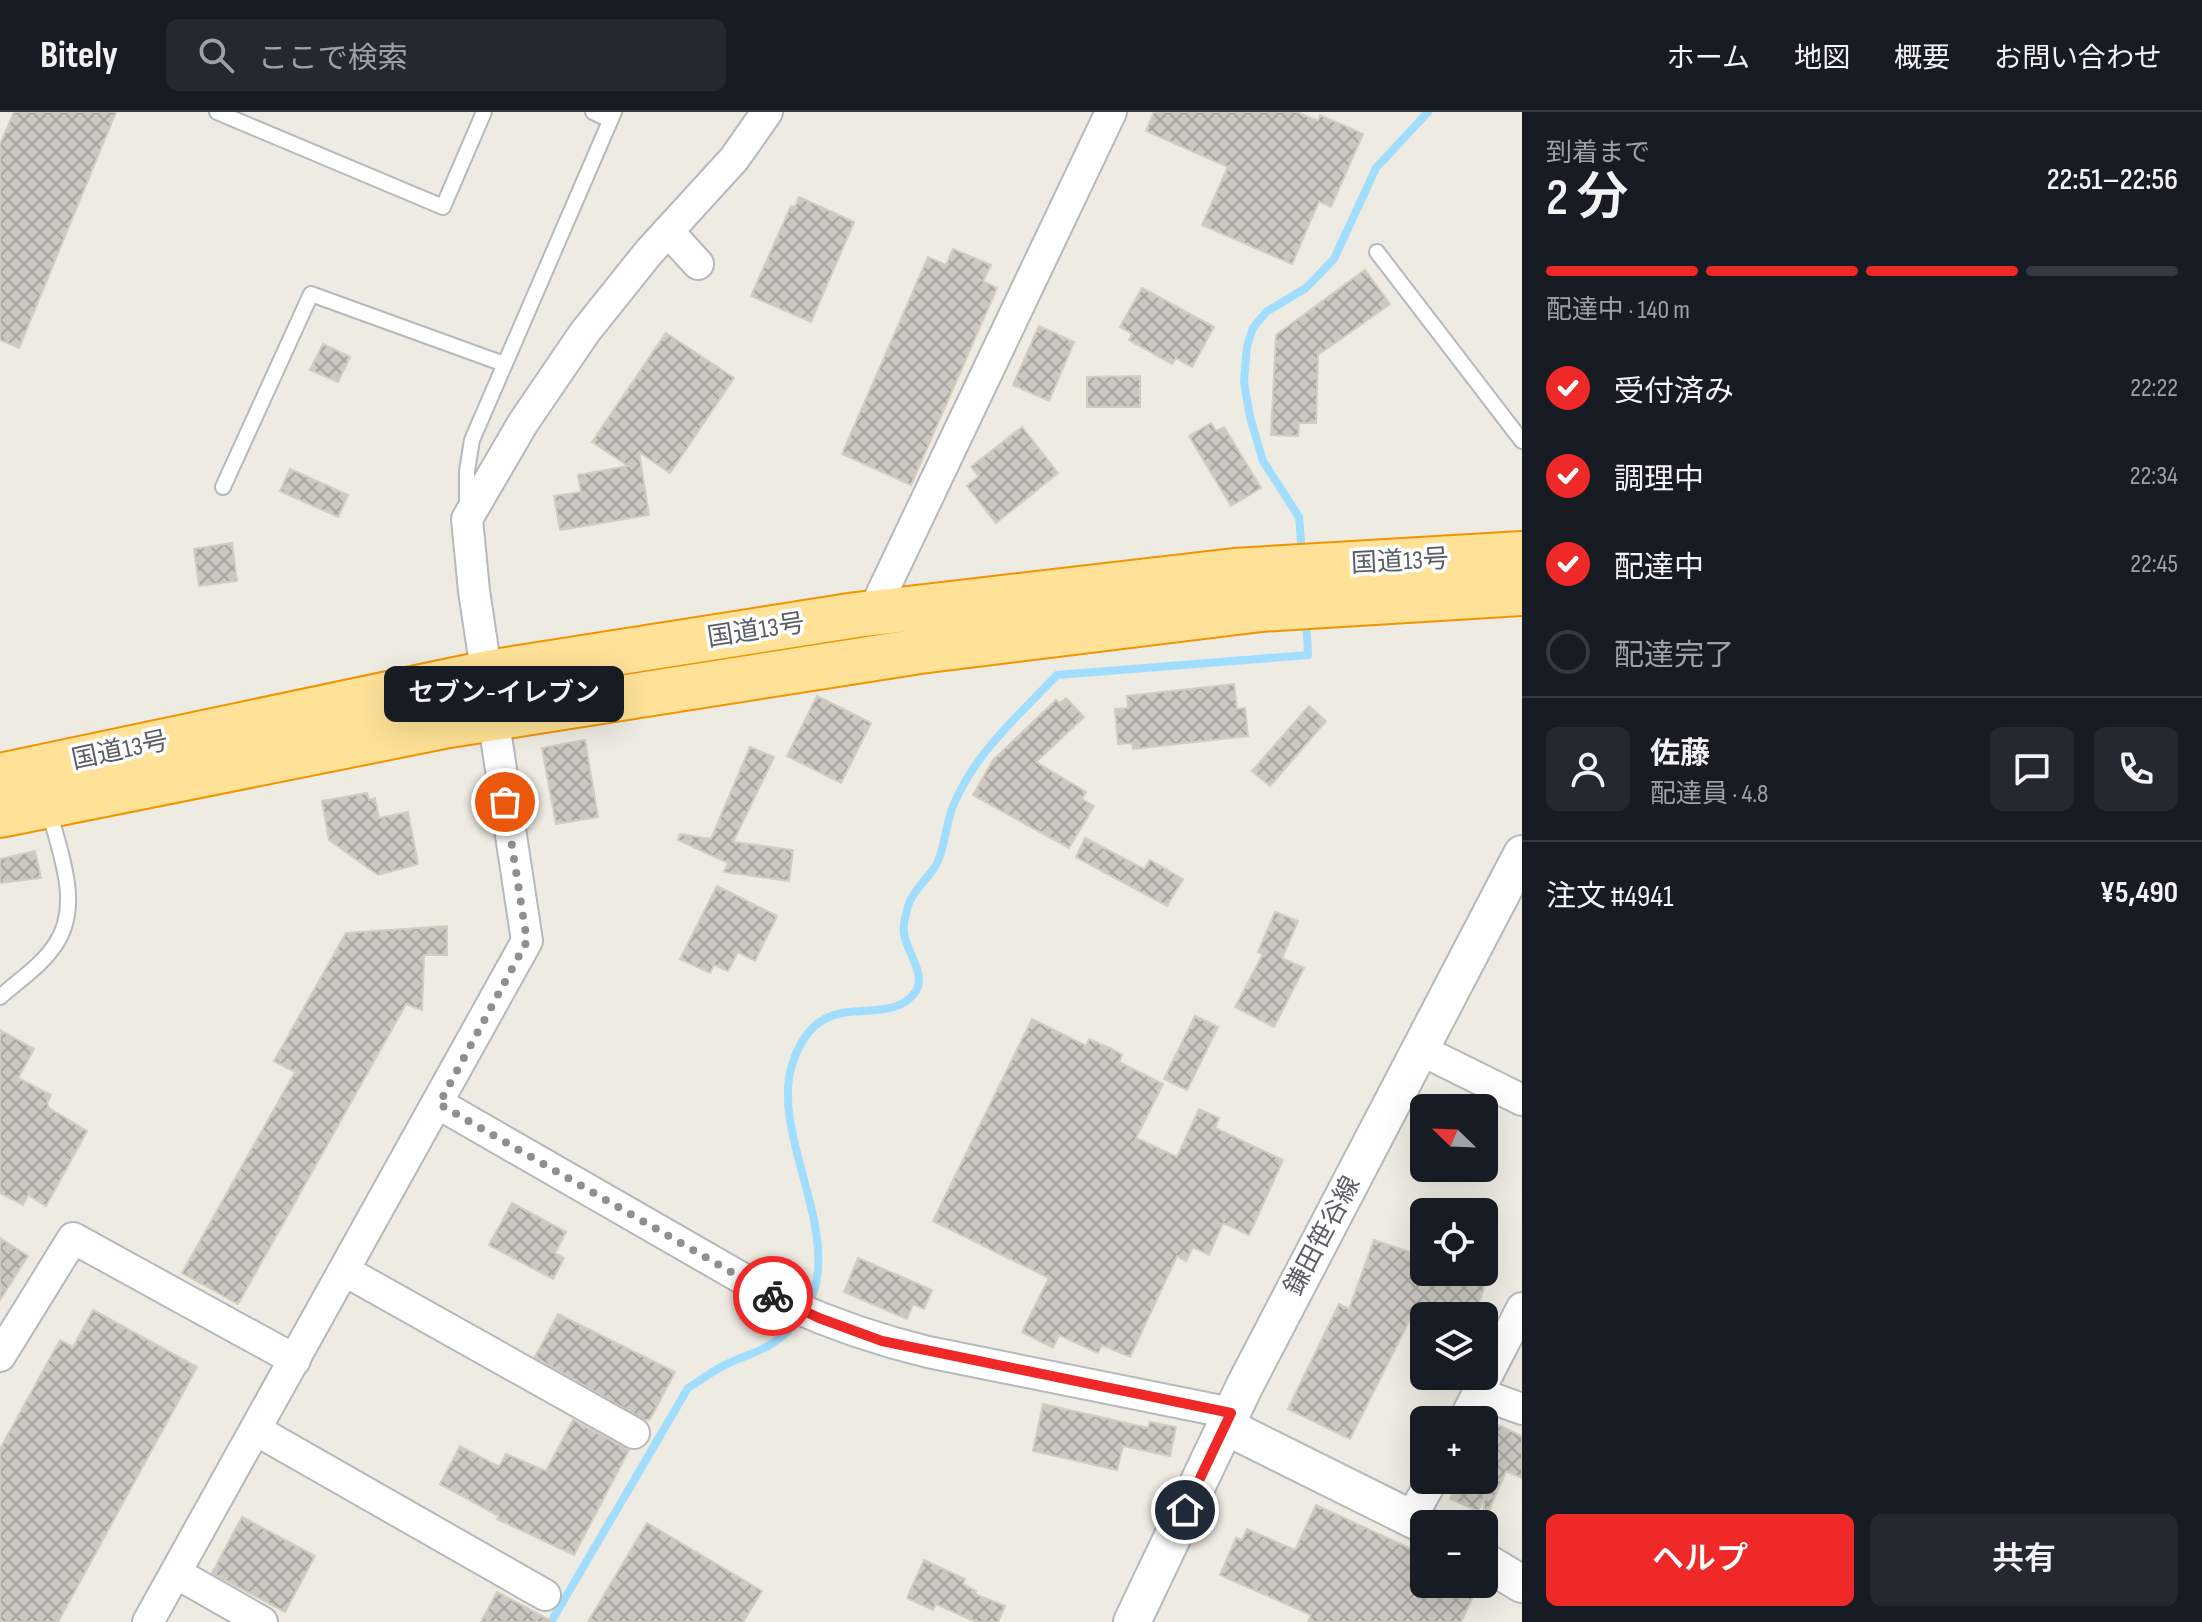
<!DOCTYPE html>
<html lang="ja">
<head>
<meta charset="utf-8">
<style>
	:root { --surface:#171b24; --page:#242831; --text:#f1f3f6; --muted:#9ea1a6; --line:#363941; --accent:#ef2927 }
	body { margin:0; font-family:"Sofia Sans Condensed","Noto Sans JP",sans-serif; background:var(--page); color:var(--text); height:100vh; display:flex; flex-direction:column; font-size:30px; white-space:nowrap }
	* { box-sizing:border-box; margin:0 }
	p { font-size:26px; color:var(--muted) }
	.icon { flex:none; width:44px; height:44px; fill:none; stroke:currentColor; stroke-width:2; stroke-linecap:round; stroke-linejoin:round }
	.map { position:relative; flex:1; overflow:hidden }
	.side { display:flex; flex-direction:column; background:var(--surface); width:680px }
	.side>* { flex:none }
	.needle { width:52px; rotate:293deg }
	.fabs { position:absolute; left:1410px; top:982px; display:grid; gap:16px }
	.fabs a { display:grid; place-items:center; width:88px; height:88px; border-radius:12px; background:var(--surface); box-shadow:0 8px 32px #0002; font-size:40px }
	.pin { position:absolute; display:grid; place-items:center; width:68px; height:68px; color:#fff; margin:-34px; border:4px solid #fff; border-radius:50%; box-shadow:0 2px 8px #0007 }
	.courier { position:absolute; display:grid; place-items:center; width:80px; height:80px; margin:-40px; border:6px solid #ef2927; border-radius:50%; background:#fff; color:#222; box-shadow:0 2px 10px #0007 }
	.bubble { position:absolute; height:56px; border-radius:12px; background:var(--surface); box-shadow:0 8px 32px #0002; font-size:26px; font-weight:600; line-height:56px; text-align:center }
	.headline em { font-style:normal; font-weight:600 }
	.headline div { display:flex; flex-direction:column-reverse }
	.headline { display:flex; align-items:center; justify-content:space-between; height:136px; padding:0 24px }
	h1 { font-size:52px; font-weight:600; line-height:60px }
	.bar { display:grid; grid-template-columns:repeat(4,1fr); gap:12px 8px; align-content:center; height:96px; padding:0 24px }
	.bar i { height:10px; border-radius:6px; background:var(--line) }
	.bar .current { background:var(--accent) }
	.bar p { grid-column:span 4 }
	.line { display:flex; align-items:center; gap:20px; padding:0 24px; border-top:2px solid var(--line) }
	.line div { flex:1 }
	.round { display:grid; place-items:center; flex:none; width:84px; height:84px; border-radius:12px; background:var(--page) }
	ol { padding:0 24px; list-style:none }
	li { display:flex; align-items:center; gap:24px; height:88px }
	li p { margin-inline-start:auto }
	li .icon { padding:8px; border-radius:50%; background:var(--accent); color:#fff; stroke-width:4 }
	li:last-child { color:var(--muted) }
	li i { width:44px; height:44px; border:4px solid var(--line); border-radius:50% }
	.action { display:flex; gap:16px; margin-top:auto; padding:16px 24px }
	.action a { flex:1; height:92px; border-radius:12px; background:var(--accent); color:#fff; font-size:32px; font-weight:600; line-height:92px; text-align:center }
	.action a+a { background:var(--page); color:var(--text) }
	header { display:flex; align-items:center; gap:48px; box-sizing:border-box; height:112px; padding:0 40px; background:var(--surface); border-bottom:2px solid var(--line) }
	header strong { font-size:38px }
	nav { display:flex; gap:44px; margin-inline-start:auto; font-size:28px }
	.search { width:560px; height:72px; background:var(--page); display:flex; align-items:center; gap:20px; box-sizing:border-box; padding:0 28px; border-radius:12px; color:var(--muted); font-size:30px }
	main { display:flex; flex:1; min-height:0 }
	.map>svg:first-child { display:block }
</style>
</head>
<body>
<header>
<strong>Bitely</strong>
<div class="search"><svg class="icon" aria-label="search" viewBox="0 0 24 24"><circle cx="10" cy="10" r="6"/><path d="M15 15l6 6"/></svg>ここで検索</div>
<nav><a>ホーム</a><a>地図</a><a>概要</a><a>お問い合わせ</a></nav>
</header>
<main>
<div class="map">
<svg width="1522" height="1510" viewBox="0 0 1522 1510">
	<defs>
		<pattern id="building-cross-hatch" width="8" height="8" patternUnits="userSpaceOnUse" patternTransform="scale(2)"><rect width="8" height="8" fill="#cbc7c1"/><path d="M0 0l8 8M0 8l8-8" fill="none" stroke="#a8a5a0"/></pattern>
	</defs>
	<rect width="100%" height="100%" fill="#eeebe2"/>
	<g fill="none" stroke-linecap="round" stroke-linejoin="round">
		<g stroke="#a1ddff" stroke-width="8">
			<path d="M1302,442L1299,405L1263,349L1250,305L1244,270L1247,234L1253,216L1266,200L1306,176L1334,147L1376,56L1428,0"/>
			<path d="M551,1510L688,1276C701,1268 715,1257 729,1251C743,1244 760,1240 773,1231C877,1162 766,1038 792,953C819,866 887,922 916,879C926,862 907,840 904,822C903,815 905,805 907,798C910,781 928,767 936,753C946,735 945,713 953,694C975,641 1018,604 1057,563L1308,543L1306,508"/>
		</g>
	</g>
	<g fill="url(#building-cross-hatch)" stroke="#d3ccc0" stroke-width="2">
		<path d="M14,0H116L19,236L0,228V32Z"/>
		<path d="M1154,0H1297L1318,9L1320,3L1363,22L1331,95L1319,89L1292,152L1202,113L1228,55L1146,19Z"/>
		<path d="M799,85L854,110L811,210L751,184L791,94L795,95Z"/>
		<path d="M953,137L991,153L983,169L997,176L911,373L842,342L928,145L946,153Z"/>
		<path d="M1365,158L1390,192L1318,243L1316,311H1299L1298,324L1271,323L1276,223Z"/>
		<path d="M1142,176L1214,215L1192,255L1176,246L1172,252L1129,228L1132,222L1120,215Z"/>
		<path d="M1039,214L1074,230L1049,289L1013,273Z"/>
		<path d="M666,221L734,266L670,361L639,340L649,403L560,418L554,384L581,380L578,363L628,354L592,330Z"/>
		<path d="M323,232L350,245L338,270L310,258Z"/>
		<path d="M1140,264V295H1087V265Z"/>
		<path d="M1211,311L1216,319L1224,315L1261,376L1231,394L1189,324Z"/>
		<path d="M1022,315L1058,361L996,411L967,374L979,364L971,355Z"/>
		<path d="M290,357L348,383L338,405L280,379Z"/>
		<path d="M232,431L237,469L199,474L194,437Z"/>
		<path d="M1234,572L1237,597L1245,596L1248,624L1133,637L1132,631L1118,632L1115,597L1128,596L1127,584Z"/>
		<path d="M817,584L871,611L841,671L787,644Z"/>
		<path d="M1066,586L1084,605L1036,650L1086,680L1082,687L1094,694L1069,736L973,683L993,648L1056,588L1060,591Z"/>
		<path d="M1309,594L1326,609L1270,674L1252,659Z"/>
		<path d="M585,628L598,705L556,712L542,636Z"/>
		<path d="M750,635L774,645L733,730L793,738L789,769L724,760L728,751L678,728L680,722L711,727Z"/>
		<path d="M367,681L369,688L375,686L379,706L408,700L418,752L378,763L329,728L322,689Z"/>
		<path d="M1085,726L1144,757L1150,748L1183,767L1167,794L1076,745Z"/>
		<path d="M35,739L41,766L0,771V747Z"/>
		<path d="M717,774L777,804L755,849L738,840L728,859L714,853L710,861L680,847Z"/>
		<path d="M1275,800L1298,809L1282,846L1304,856L1274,915L1235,895L1263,842L1258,840Z"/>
		<path d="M447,814V843H424L422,898L406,892L238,1192L182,1161L295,960L274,949L346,821Z"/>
		<path d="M1195,904L1218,915L1187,978L1164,967Z"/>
		<path d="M1032,907L1086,934L1089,927L1112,937L1122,943L1119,950L1163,972L1136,1026L1177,1045L1199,997L1219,1006L1215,1016L1283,1048L1249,1123L1223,1111L1209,1143L1193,1135L1186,1149L1177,1144L1130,1245L1102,1233L1098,1241L1059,1223L1053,1236L1022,1220L1049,1166L933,1109Z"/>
		<path d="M0,918L34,937L18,966L51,983L47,991L49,996L87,1019L46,1094L28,1083L23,1093L0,1081Z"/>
		<path d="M512,1091L566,1120L555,1141L564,1146L553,1167L489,1133Z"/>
		<path d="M0,1126L28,1144L0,1188Z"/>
		<path d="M1374,1128L1424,1145V1160H1468L1487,1167L1474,1204L1413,1201L1350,1327L1288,1297L1339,1192L1349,1197Z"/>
		<path d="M858,1146L932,1178L924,1197L913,1192L907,1207L844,1180Z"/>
		<path d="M93,1198L197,1255L58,1510H0V1337L60,1228L73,1235Z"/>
		<path d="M558,1202L675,1260L650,1307L645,1308L535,1245Z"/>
		<path d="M1043,1292L1148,1316L1150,1310L1176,1315L1170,1344L1123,1334L1117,1358L1033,1339Z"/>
		<path d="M1485,1307L1522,1324V1366L1506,1359L1484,1410V1386L1478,1399L1450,1387L1459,1368H1484Z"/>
		<path d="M573,1308L629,1338L574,1443L497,1407L499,1404L440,1372L460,1334L499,1355L506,1342L546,1359Z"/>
		<path d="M1316,1393L1424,1443V1472H1463L1476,1478L1461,1510H1308L1311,1503L1220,1463L1236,1426L1242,1428L1247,1417L1295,1438Z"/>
		<path d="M242,1405L315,1444L285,1500L212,1461Z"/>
		<path d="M647,1411L762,1479L743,1510H588Z"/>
		<path d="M924,1448L965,1467L963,1472L976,1479L975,1482L1005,1494L998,1510H976L936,1492L933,1498L907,1486Z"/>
		<path d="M497,1480L553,1510H481Z"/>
	</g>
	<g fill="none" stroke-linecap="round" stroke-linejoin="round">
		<defs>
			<g id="service">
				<path d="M217,0L443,95L484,0"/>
				<path d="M593,0L610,8"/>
				<path d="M1377,140L1522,329"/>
				<path d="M223,375L311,182L504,252"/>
				<path d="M467,394V359L472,328L614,0"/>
				<path d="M0,885C18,869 42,853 55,833C83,793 59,739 49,698"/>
			</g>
			<g id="minor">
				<path d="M668,119L698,152"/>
				<path d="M872,502L1111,0"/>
				<path d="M1421,938L1522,988"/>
				<path d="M439,992L785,1191C832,1212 878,1228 928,1240L1231,1301"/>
				<path d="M345,1159L634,1321"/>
				<path d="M0,1244L73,1126L295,1248"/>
				<path d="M1478,1281L1522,1297"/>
				<path d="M1464,1308L1522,1196"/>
				<path d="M256,1318L545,1483"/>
				<path d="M1411,1406L1432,1368"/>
				<path d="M176,1461L262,1510"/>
				<path d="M148,1510L527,829L474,479L467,407L523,311L585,220L649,140L734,47L767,0"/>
			</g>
			<g id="tertiary">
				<path d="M1225,1314L1424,1413"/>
				<path d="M1484,1449L1522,1472"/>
				<path d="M1132,1510L1245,1273L1522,742"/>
			</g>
			<g id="trunk">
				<path d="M0,664L488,561L856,503L1234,459L1522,442"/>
				<path d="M0,703L449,613L920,539L1261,497L1522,481"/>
			</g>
		</defs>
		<use href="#service" stroke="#b5b9bd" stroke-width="18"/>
		<use href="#minor" stroke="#b5b9bd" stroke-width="34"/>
		<use href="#tertiary" stroke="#b5b9bd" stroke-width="40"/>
		<use href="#trunk" stroke="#f09500" stroke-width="48"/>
		<use href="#service" stroke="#fff" stroke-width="14"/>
		<use href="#minor" stroke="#fff" stroke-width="30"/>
		<use href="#tertiary" stroke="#fff" stroke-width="36"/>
		<use href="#trunk" stroke="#ffe297" stroke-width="44"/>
	</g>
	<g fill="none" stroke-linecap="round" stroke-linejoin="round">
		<path stroke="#8e9090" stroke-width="8" stroke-dasharray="0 14.4" d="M505,690L527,829L439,992L773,1184"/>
		<path stroke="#ef2927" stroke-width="10" d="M773,1184L819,1206L882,1229L1231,1301L1185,1398"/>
	</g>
	<g text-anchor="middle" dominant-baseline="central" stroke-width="7" stroke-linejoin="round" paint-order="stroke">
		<g font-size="26" fill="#5b5f64" stroke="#fff">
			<text transform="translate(1400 450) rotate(-3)">国道13号</text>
			<text transform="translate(756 519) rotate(-9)">国道13号</text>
			<text transform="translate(120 639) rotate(-12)">国道13号</text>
			<text transform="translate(1323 1124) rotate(-62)">鎌田笹谷線</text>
		</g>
	</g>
</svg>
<div class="fabs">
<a><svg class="needle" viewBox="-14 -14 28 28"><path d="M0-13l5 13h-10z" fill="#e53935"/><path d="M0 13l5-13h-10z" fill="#9ea1a6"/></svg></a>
<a><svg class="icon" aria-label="locate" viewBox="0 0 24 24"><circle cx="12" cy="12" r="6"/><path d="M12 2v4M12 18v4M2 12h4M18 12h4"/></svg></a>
<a><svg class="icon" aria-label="layers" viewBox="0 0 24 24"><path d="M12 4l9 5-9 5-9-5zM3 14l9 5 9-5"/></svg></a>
<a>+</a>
<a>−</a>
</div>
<div class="pin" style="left:505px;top:690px;background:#ea580c"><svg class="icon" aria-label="bag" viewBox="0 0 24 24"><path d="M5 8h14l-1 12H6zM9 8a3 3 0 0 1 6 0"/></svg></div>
<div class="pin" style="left:1185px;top:1398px;background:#1f2937"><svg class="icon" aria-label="home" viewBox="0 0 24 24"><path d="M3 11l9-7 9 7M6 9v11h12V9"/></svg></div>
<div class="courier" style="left:773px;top:1184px"><svg class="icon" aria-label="bike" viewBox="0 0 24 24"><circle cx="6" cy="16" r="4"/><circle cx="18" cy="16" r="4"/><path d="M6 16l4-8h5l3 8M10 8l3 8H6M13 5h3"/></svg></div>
<div class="bubble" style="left:384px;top:554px;width:240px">セブン-イレブン</div>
</div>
<section class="side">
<div class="headline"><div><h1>2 分</h1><p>到着まで</p></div><em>22:51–22:56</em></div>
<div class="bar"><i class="current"></i><i class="current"></i><i class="current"></i><i></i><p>配達中 · 140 m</p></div>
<ol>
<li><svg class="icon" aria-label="check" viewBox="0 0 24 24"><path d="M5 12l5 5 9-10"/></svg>受付済み<p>22:22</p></li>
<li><svg class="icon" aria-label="check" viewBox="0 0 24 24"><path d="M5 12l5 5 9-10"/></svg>調理中<p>22:34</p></li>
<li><svg class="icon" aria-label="check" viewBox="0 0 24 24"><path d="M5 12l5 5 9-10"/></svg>配達中<p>22:45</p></li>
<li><i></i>配達完了</li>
</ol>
<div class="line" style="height:144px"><a class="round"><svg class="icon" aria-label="person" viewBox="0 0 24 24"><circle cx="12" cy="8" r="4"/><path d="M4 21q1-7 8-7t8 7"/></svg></a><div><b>佐藤</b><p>配達員 · 4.8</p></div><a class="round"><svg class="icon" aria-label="chat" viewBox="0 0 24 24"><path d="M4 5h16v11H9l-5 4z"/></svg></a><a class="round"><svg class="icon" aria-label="phone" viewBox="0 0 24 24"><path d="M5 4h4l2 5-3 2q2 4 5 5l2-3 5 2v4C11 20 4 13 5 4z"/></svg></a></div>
<div class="line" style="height:104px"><div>注文 #4941</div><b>¥5,490</b></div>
<div class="action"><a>ヘルプ</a><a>共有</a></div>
</section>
</main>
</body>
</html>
